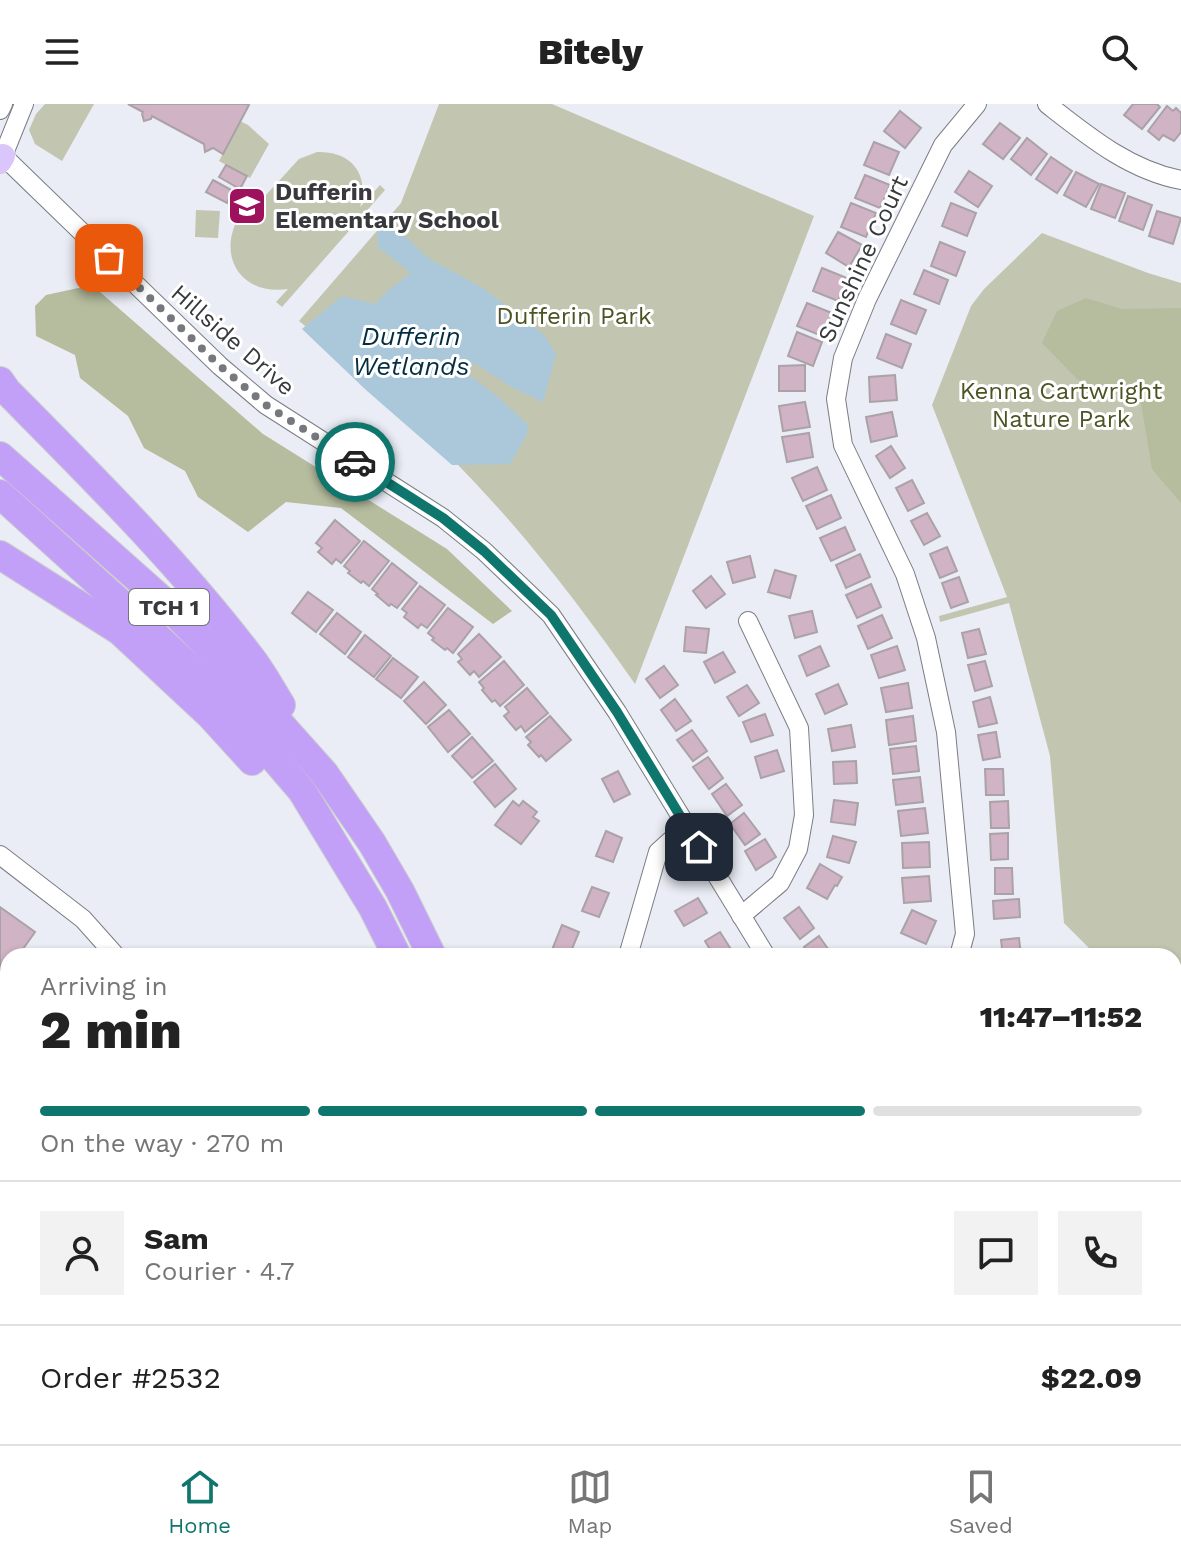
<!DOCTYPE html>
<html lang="en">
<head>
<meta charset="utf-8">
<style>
	:root { --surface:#fff; --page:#f2f2f2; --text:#222; --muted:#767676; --line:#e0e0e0; --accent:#0f766e }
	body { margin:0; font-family:"Work Sans",sans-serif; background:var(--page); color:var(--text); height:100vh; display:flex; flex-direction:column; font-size:30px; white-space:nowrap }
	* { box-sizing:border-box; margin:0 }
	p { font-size:26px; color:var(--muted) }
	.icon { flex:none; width:44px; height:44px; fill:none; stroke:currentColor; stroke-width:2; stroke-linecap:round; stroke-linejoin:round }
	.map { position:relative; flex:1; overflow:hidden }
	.sheet { position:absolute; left:0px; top:844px; width:1182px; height:496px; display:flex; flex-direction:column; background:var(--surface); border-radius:24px 24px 0 0; box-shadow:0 2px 6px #0004 }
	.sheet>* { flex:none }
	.pin { position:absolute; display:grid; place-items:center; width:68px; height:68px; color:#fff; margin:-34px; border-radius:16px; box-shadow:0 4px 12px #0006 }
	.courier { position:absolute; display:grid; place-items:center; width:80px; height:80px; margin:-40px; border:6px solid #0f766e; border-radius:50%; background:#fff; color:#222; box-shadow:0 2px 10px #0007 }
	.summary em { font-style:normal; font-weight:800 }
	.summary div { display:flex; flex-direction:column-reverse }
	.summary { display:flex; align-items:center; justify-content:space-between; height:136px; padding:0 40px }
	h1 { font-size:52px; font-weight:800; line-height:60px }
	.bar { display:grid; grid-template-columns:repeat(4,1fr); gap:12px 8px; align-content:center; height:96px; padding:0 40px }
	.bar i { height:10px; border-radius:6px; background:var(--line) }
	.bar .active { background:var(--accent) }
	.bar p { grid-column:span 4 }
	.line { display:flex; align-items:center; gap:20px; padding:0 40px; border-top:2px solid var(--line) }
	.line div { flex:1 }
	.round { display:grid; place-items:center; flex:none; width:84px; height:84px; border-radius:0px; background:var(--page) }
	header { display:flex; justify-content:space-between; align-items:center; height:104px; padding:0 40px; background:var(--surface); font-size:36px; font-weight:800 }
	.tab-bar { display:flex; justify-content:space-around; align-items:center; height:112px; border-top:2px solid var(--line); background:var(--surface); font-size:22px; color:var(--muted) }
	.tab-bar a { display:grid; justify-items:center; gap:4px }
	.tab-bar .active { color:var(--accent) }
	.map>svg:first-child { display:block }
</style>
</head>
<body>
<header><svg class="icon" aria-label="menu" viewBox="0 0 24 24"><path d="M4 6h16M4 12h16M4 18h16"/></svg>Bitely<svg class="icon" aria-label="search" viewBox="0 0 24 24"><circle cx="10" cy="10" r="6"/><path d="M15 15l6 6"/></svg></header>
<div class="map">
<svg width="1181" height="1340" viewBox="0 0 1181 1340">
	<rect width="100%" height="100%" fill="#eaedf5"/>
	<g fill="#c2c6b1">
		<path d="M45,0H94L62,57L35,40L29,26L36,10Z"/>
		<path d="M439,0H552L814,112L635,580C593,520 549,461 500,406C439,337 370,275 299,217L401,99Z"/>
		<path d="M240,17L248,21L269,40L250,74L219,57Z"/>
		<path d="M317,48C352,47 370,71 360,103L380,81L385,86L282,203L276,198L288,185C242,192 216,153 239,113L243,116L299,55Z"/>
		<path d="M196,106L220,107L218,134L195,133Z"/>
		<path d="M1042,129L1148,169L1181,179V936L1174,929V852H1097L1064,819L1050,652L1009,499L940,518L939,512L1007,493L932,301L971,202L984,185Z"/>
	</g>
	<g fill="#b6bc9e">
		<path d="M92,181L263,330L447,445L512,507L493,520L341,404L286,398L248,428L198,393L185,367L144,344L128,312L80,274L75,251L36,232L35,202L46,191Z"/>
		<path d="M1086,194L1122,205L1181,204V399L1152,365L1141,299L1078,276L1042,239L1057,207Z"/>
	</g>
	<path fill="#aac8da" d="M377,114L407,134L428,154L484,185L545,232L556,251L543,298L513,284L474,259L466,269L496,291L528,321L527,330L510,360L452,361L366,286L302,225L342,192L375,200L390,185L411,169L378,143Z"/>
	<g fill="#d0b3c4" stroke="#aba2a7" stroke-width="2">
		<path d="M128,0H246L249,1L223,50L213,44L205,48L204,40L152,12L151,15L144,17L142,10L143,8Z"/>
		<path d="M1133,0H1157L1160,3L1142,25L1124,11Z"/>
		<path d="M1167,2L1173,7L1176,4L1181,9V28L1174,37L1163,31L1159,36L1148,27Z"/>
		<path d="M900,7L921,24L905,44L884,27Z"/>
		<path d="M1000,19L1020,34L1003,55L983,40Z"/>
		<path d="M1027,34L1047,50L1031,71L1011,55Z"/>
		<path d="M874,38L899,48L889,71L864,61Z"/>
		<path d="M1051,53L1072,67L1057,89L1036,75Z"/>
		<path d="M226,61L247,72L240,85L219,73Z"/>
		<path d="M969,67L992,82L978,103L955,88Z"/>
		<path d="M1076,68L1099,80L1086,103L1064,91Z"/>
		<path d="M865,71L890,81L880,104L855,94Z"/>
		<path d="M213,76L233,87L227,99L206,88Z"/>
		<path d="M1101,80L1125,89L1115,114L1091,105Z"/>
		<path d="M1128,92L1152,101L1143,126L1119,117Z"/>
		<path d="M851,99L876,109L866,133L841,123Z"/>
		<path d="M951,99L976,109L967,132L942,122Z"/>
		<path d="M1157,107L1181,114L1173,140L1149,132Z"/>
		<path d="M838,128L862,141L849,163L826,149Z"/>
		<path d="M940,138L965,148L956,172L931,162Z"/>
		<path d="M822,164L847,174L838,197L813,187Z"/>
		<path d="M924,166L948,176L939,200L914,190Z"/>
		<path d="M901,196L926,206L916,230L891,220Z"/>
		<path d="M807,199L832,209L822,232L797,222Z"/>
		<path d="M797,228L822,238L813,262L788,252Z"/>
		<path d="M886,230L911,240L902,264L877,254Z"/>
		<path d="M805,261V287H779V262Z"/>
		<path d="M895,271L897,296L870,298L869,273Z"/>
		<path d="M805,298L810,323L783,327L779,302Z"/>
		<path d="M892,308L897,332L871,338L866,313Z"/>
		<path d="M809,329L813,353L787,358L782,333Z"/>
		<path d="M891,342L905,364L890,374L876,352Z"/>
		<path d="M817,363L827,386L803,397L792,374Z"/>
		<path d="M912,376L924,399L908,407L896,384Z"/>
		<path d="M831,391L841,414L817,425L806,402Z"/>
		<path d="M927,409L940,432L924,441L911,417Z"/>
		<path d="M335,416L360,437L341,459L336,455L332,460L318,448L322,444L316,439Z"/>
		<path d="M845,423L855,446L831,457L820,434Z"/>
		<path d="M364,437L389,457L369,482L363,477L361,479L348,469L350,467L344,462Z"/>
		<path d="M947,443L957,467L940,474L930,450Z"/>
		<path d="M860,450L870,473L846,484L836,461Z"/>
		<path d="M750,452L755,473L733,479L727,458Z"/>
		<path d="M392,459L417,479L397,504L391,500L389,502L376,491L378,490L372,485Z"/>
		<path d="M775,466L796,472L790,494L768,488Z"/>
		<path d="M711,472L725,490L706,504L693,487Z"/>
		<path d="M959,473L968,498L951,504L942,479Z"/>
		<path d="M871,480L881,503L857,514L846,491Z"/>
		<path d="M420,482L445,501L427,524L421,520L418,524L404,513L407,509L402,505Z"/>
		<path d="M308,488L333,506L316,528L292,509Z"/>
		<path d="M448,504L473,523L453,549L447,544L445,546L432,536L434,534L428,529Z"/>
		<path d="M812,507L817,528L795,534L789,512Z"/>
		<path d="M337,509L361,528L345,550L320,530Z"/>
		<path d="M882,511L892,534L868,545L858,522Z"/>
		<path d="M686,523L709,525L706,549L684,547Z"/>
		<path d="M979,525L986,550L968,554L962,529Z"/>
		<path d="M479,530L501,553L479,573L474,567L470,571L458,558L462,555L458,550Z"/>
		<path d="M365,531L391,552L374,573L348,553Z"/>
		<path d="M820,542L829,562L807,572L799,552Z"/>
		<path d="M897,542L905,566L879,574L871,551Z"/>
		<path d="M723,548L735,568L715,579L704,558Z"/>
		<path d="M393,554L418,573L401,594L376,575Z"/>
		<path d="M504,557L524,581L500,602L495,596L492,598L482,586L484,584L479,578Z"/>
		<path d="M985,557L992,582L975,587L968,561Z"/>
		<path d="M664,562L678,581L660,594L646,575Z"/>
		<path d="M424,578L446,601L426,620L404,597Z"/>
		<path d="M908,579L912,604L886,608L881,584Z"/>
		<path d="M838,580L847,600L825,610L816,590Z"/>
		<path d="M747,581L759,599L739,612L727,593Z"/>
		<path d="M527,584L548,609L525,628L521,622L516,626L504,612L509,608L505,603Z"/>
		<path d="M990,593L997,619L979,623L973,598Z"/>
		<path d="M675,595L691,617L676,627L661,606Z"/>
		<path d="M449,606L470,630L448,648L428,623Z"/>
		<path d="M765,610L773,631L751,638L743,618Z"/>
		<path d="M550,612L571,636L546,657L541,651L539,653L528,641L531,638L526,633Z"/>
		<path d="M913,612L916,637L889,641L886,616Z"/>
		<path d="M851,621L855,643L832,647L828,625Z"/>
		<path d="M692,626L707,647L693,657L677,636Z"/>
		<path d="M996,628L1000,653L983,656L978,631Z"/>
		<path d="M472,633L493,657L472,674L452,652Z"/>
		<path d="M916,642L919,667L893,670L890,645Z"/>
		<path d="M777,646L784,667L761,674L755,653Z"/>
		<path d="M708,653L723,674L709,685L693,663Z"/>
		<path d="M856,657L857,679L834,680L833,658Z"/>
		<path d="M495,660L516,685L495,703L474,678Z"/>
		<path d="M985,665H1003L1004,691H986Z"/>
		<path d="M618,667L630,690L614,698L602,675Z"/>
		<path d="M920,673L923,698L896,701L893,676Z"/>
		<path d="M726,680L742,701L727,712L712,690Z"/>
		<path d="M834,696L858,699L855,721L831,718Z"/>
		<path d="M513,697L519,702L523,697L537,708L533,713L539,717L521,740L495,721Z"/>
		<path d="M1008,697L1009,724H991L990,698Z"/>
		<path d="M925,704L928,729L901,732L898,707Z"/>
		<path d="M744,709L760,730L745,741L730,720Z"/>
		<path d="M606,727L622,734L613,758L596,752Z"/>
		<path d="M1008,729V755L991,756L990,730Z"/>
		<path d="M833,732L856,738L849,759L827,753Z"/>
		<path d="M765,735L776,753L756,766L745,747Z"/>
		<path d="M929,738L930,763L903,764L902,739Z"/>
		<path d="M820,760L842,773L837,782L835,781L827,795L807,784Z"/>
		<path d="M995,764H1012L1013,790H995Z"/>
		<path d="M929,772L931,797L904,799L902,774Z"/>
		<path d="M592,783L609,789L599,813L582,807Z"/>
		<path d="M698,794L707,809L684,822L675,807Z"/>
		<path d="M1019,795L1020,813L994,815L993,797Z"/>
		<path d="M0,803L35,828L18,852H8V863L0,875Z"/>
		<path d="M799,803L814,824L800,835L784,814Z"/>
		<path d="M912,806L936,817L926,840L901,829Z"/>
		<path d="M562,821L579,828L569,852L552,846Z"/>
		<path d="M720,828L734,850L731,852H714L705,837Z"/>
		<path d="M819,832L833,852H811L804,843Z"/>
		<path d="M1019,834L1021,852H1003L1001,836Z"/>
		<path d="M110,1332H205L207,1340H162L161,1335L131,1340H112Z"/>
		<path d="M947,1332H963L968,1339L937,1340Z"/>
	</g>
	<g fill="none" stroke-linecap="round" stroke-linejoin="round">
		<defs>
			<g id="minor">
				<path d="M1047,0C1088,32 1129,66 1181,76"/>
				<path d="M0,6L3,0"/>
				<path d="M0,49L220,262L266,301L443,414L484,447L551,511L617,608L766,852"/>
				<path d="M3,52L24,0"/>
				<path d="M0,751L83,815L116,852"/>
				<path d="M741,812L780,779L798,745L804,711L799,624L748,517"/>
				<path d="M628,852L658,748L687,722"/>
				<path d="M959,852L965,830L946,628L926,534L905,470L843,341L836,295L843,254L867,195L943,41L977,0"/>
				<path d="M1174,1220L1181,1232"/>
				<path d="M317,1332L324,1340"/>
				<path d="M1059,1332L1064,1340"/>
			</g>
			<path id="major" d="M0,57L3,52"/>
			<g id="highway">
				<path d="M0,277L7,287C92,373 178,458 251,554C262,568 271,585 281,601"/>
				<path d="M0,352L162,496L240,575L324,669L372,739L400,787L432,852"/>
				<path d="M0,390L139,516L223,595L302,687L373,804L397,852"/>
				<path d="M0,451L120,527L210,611L252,657"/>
				<path d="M536,1332L539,1340"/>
				<path d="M563,1332L565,1340"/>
			</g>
		</defs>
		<use href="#minor" stroke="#7b7d85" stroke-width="20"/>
		<use href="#major" stroke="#cbcccd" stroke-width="26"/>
		<use href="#highway" stroke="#cbcccd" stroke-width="30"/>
		<use href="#minor" stroke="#fff" stroke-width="18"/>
		<use href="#major" stroke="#dac6fb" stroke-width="24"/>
		<use href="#highway" stroke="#c2a0f8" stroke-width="28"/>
	</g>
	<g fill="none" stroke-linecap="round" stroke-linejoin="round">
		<path stroke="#76787d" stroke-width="8" stroke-dasharray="0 14.4" d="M109,154L220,262L266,301L355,358"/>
		<path stroke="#0f766e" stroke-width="10" d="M355,358L443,414L484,447L551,511L617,608L699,743"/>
	</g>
	<defs>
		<symbol id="school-square" viewBox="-11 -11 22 22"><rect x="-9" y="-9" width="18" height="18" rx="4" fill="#9e115d" stroke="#fff"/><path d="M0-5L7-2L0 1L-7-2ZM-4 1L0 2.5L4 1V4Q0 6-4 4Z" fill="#fff"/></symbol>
	</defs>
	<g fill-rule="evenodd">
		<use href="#school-square" x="225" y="80" width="44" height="44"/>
	</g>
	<g text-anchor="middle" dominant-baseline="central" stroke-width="6" stroke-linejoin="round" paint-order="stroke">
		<rect fill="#fff" stroke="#747477" stroke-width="2" x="129" y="485" width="80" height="36" rx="6"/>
		<g font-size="22" font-weight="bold" fill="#38393d">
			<text x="169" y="503">TCH 1</text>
		</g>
		<g font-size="24" font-weight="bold" fill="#38393d" stroke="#fff" text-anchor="start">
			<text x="275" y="88">Dufferin<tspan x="275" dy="28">Elementary School</tspan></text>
		</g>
		<g font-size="24" fill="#38393d" stroke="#fff">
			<text transform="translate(863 155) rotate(-65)">Sunshine Court</text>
			<text transform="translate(233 236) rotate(41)">Hillside Drive</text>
		</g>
		<g font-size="24" fill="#4d5423" stroke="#fff">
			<text x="574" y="212">Dufferin Park</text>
			<text x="1061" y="287">Kenna Cartwright<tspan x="1061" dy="28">Nature Park</tspan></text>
		</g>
		<g font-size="26" font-style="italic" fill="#032e41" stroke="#fff">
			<text x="411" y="232">Dufferin<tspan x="411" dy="30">Wetlands</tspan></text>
		</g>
	</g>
</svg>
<div class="pin" style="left:109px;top:154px;background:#ea580c"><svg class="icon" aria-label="bag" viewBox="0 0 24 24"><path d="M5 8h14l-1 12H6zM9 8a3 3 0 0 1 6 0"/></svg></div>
<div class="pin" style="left:699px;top:743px;background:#1f2937"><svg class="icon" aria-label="home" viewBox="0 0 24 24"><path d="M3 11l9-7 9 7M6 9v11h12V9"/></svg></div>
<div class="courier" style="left:355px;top:358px"><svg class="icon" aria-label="car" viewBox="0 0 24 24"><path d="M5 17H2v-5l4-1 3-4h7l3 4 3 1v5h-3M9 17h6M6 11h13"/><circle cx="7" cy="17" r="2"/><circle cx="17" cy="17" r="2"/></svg></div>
<section class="sheet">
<div class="summary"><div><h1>2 min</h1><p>Arriving in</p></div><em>11:47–11:52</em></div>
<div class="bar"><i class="active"></i><i class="active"></i><i class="active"></i><i></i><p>On the way · 270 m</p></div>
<div class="line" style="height:144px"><a class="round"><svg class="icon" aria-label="person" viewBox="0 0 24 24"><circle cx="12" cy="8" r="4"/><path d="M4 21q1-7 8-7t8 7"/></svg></a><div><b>Sam</b><p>Courier · 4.7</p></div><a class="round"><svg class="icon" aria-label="chat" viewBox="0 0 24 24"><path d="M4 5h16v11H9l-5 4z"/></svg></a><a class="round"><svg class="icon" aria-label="phone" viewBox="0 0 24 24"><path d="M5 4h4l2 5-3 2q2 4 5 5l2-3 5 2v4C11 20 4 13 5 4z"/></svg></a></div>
<div class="line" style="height:104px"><div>Order #2532</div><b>$22.09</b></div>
</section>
</div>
<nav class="tab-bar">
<a class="active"><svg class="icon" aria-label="home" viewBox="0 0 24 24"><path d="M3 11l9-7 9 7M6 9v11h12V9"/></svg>Home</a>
<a><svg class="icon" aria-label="map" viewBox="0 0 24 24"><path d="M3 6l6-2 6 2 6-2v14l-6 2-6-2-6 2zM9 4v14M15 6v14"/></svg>Map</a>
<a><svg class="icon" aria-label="saved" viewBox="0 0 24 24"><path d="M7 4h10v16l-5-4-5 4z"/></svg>Saved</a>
</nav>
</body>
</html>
